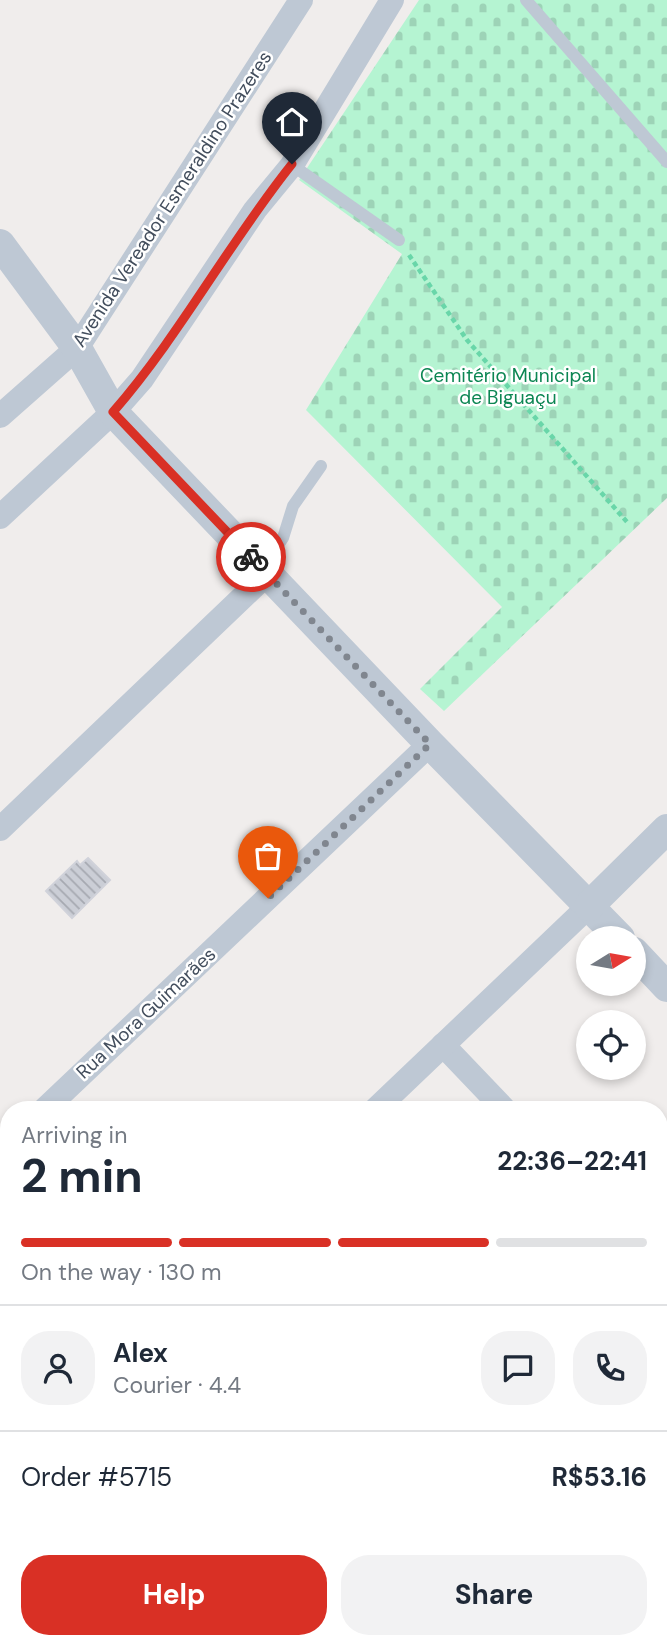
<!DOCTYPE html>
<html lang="en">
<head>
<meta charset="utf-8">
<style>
	:root { --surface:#fff; --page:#f2f2f3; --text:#1f2937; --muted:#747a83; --line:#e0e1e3; --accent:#d93025 }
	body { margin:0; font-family:"DM Sans",sans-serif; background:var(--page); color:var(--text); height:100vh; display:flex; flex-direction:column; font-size:26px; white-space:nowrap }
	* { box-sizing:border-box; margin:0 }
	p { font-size:23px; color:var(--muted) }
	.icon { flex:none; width:38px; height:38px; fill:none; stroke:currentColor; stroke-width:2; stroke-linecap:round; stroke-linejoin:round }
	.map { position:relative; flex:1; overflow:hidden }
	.side { position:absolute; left:0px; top:1101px; width:668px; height:548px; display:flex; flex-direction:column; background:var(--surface); border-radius:28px 28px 0 0; box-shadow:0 4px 10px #0003 }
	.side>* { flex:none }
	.needle { width:46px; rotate:79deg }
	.fabs { position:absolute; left:576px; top:926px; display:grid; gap:14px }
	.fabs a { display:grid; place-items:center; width:70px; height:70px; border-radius:50%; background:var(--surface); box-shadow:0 4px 10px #0003; font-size:35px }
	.pin { position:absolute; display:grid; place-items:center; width:60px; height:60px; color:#fff; margin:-72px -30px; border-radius:50% 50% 50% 0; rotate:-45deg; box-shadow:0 0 7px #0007 }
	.pin .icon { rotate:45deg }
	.courier { position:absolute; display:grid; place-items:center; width:70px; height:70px; margin:-35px; border:5px solid #d93025; border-radius:50%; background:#fff; color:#222; box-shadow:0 2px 9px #0007 }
	.overview em { font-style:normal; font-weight:700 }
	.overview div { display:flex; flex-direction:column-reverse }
	.overview { display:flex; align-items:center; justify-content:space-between; height:119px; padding:0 21px }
	h1 { font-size:46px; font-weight:700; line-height:52px }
	.bar { display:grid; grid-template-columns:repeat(4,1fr); gap:10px 7px; align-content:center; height:84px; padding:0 21px }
	.bar i { height:9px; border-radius:5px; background:var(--line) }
	.bar .on { background:var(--accent) }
	.bar p { grid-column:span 4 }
	.line { display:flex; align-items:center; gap:18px; padding:0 21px; border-top:2px solid var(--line) }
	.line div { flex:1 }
	.round { display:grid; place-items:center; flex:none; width:74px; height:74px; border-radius:28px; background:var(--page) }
	.primary-button { display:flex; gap:14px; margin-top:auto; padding:14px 21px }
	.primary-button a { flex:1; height:80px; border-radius:28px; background:var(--accent); color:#fff; font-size:28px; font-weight:700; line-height:80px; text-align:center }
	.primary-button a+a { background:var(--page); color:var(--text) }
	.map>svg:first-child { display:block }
</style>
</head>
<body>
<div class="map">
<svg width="667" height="1647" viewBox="0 0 667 1647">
	<defs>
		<pattern id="cemetery-stones" width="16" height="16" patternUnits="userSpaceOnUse" patternTransform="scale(1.75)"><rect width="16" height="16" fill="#b5f4d2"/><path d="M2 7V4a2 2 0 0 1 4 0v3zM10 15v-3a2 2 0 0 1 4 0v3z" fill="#9dd3b7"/></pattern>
		<pattern id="park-crowns" width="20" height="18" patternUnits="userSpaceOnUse" patternTransform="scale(1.75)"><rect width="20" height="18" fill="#b5f4d2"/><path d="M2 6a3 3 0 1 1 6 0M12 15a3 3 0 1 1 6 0" fill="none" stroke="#9dd3b7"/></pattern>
		<pattern id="building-back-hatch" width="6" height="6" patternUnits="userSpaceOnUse" patternTransform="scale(1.75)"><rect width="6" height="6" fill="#cbced6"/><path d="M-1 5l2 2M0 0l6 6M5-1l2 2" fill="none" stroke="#a6a9b1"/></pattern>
	</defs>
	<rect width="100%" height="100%" fill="#f0edec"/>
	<path fill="url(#cemetery-stones)" d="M419,0H667V498L444,711L420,689L502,607L306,410L402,254L299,180Z"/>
	<g fill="url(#park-crowns)">
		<path d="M667,1402V1571L660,1585V1415Z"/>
		<path d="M543,1640H631L628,1647H540Z"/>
	</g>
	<path fill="url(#building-back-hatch)" stroke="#d0d2da" stroke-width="2" d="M88,858L110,880L72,918L46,891L77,861L80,865Z"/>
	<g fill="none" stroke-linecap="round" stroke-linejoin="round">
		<path stroke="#69d6a9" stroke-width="4.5" stroke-dasharray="5 3.5" stroke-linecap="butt" d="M409,255L467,340L627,522"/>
		<g stroke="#bec8d4" stroke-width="12">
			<path d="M526,0L667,162"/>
			<path d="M292,165L399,240"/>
			<path d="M262,569L283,538L293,506L321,466"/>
		</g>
		<g stroke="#bec8d4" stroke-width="24">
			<path d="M0,416L77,348L301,0"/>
			<path d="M0,517L113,412L142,379L255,210L292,165L392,0"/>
			<path d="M0,829L267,574"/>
			<path d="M443,1045L505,1110"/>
			<path d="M44,1110L430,744"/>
			<path d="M375,1110L589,906"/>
			<path d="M0,1151L9,1143"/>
			<path d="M660,1271L667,1278"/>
			<path d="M660,1388L667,1376"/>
			<path d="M0,1465L9,1457"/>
			<path d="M660,1607L667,1593"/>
			<path d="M147,1647L155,1640"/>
			<path d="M523,1647L527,1640"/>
			<path d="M638,1647L642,1640"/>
		</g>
		<g stroke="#bec8d4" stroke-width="30">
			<path d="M0,244L77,348L113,412L430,744L620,938"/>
			<path d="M589,906L667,829"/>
			<path d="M634,952L667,987"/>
			<path d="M0,1242L9,1252"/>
			<path d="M378,1640L385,1647"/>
		</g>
	</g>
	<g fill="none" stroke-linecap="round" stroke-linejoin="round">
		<path stroke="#80868f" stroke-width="7" stroke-dasharray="0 12.6" d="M251,557L430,744L268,898"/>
		<path stroke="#d93025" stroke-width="9" d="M251,557L113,412C180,335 228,244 292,164"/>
	</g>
	<g text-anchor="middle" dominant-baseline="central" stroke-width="5" stroke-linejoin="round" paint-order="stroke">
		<g font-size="19" fill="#434e5d" stroke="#fff">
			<text transform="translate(172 199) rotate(-57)">Avenida Vereador Esmeraldino Prazeres</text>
			<text transform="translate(146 1013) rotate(-43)">Rua Mora Guimarães</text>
		</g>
		<g font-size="19" fill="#0c8653" stroke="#fff">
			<text x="508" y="375">Cemitério Municipal<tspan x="508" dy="22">de Biguaçu</tspan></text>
		</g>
	</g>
</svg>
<div class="fabs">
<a><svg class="needle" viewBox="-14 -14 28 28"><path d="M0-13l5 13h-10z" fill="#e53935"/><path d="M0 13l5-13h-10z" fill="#747a83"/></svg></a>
<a><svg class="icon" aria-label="locate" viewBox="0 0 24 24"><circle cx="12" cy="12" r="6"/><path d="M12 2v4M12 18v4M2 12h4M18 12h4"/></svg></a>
</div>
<div class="pin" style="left:268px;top:898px;background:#ea580c"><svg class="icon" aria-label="bag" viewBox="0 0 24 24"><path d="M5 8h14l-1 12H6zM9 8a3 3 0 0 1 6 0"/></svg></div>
<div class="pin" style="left:292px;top:164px;background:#1f2937"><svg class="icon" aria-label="home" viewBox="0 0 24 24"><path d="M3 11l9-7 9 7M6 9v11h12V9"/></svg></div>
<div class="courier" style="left:251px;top:557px"><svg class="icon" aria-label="bike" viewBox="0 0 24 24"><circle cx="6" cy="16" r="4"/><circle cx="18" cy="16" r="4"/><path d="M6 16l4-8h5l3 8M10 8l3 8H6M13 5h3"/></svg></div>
<section class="side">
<div class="overview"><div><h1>2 min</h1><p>Arriving in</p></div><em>22:36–22:41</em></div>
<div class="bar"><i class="on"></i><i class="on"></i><i class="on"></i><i></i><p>On the way · 130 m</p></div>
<div class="line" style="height:126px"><a class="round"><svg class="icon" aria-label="person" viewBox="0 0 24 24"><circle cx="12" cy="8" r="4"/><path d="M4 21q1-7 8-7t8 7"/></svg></a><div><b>Alex</b><p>Courier · 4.4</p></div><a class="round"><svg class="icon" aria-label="chat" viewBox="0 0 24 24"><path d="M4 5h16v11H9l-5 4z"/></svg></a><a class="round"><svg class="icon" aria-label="phone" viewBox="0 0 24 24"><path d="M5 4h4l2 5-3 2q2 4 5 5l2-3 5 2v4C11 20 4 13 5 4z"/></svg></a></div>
<div class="line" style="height:91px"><div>Order #5715</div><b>R$53.16</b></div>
<div class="primary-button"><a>Help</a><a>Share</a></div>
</section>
</div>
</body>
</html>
